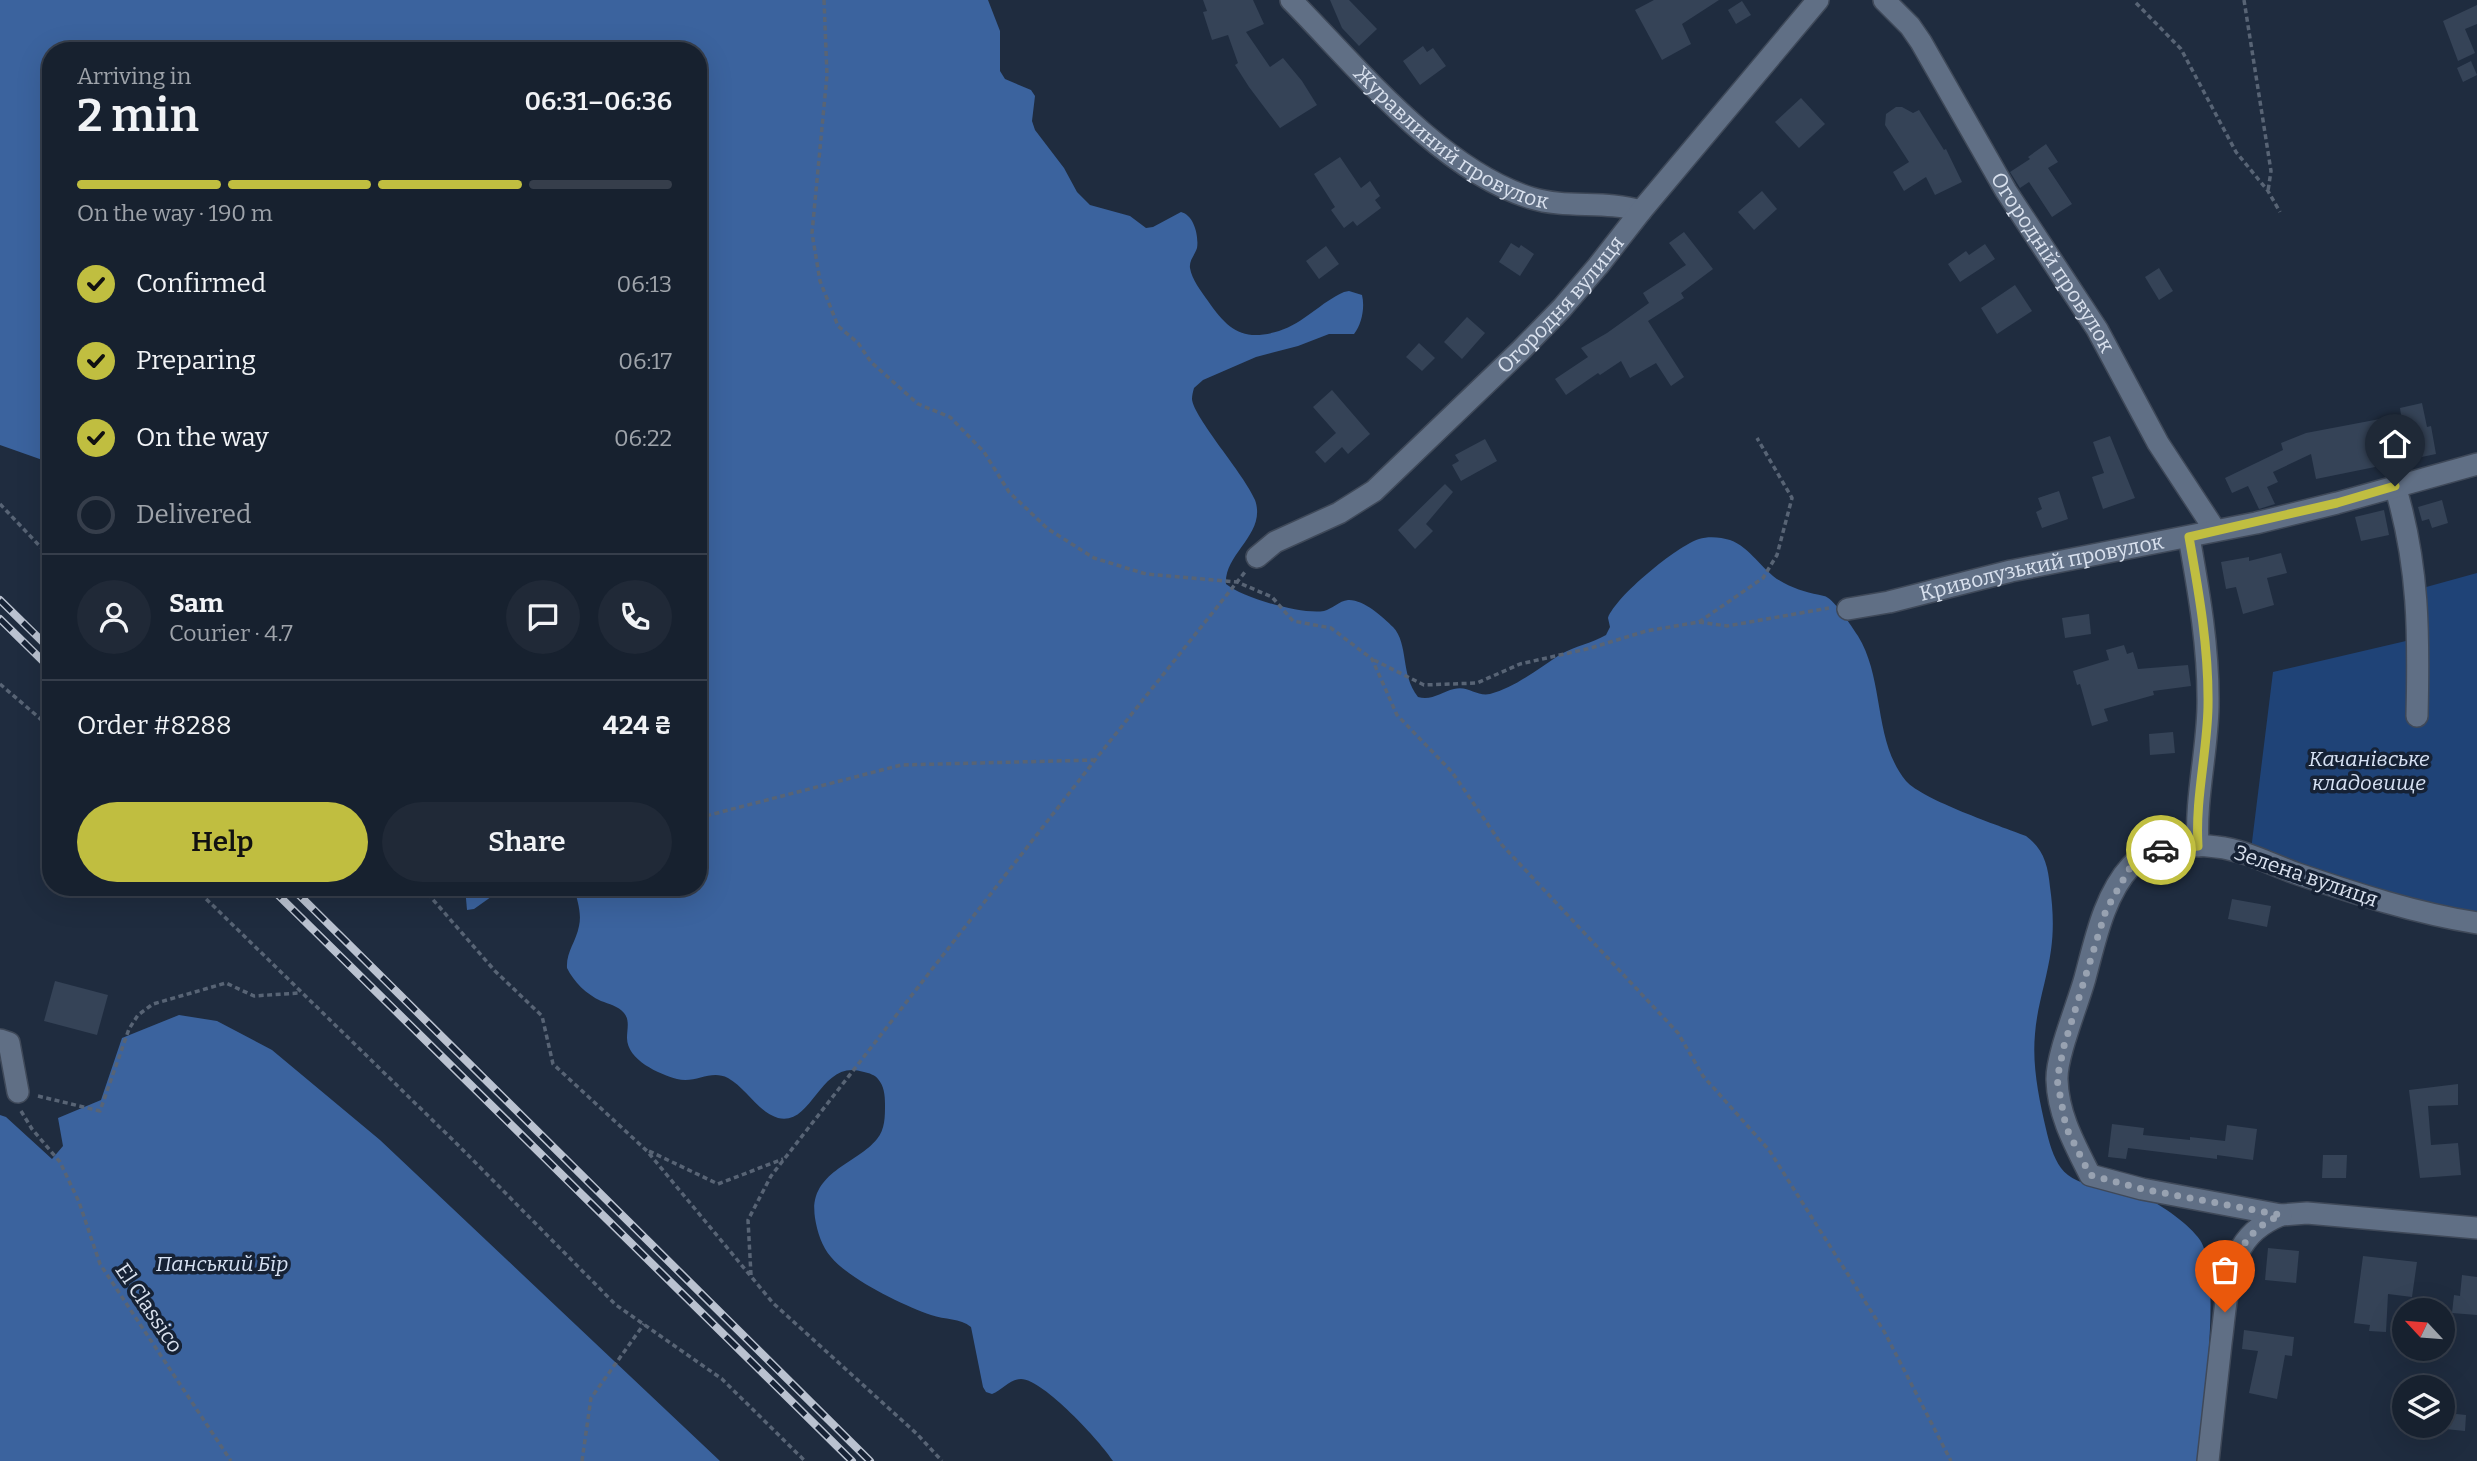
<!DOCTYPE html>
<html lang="en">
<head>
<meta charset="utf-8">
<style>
	:root { --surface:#17212f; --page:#202937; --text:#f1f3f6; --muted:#9ea3aa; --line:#363e4b; --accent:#c0be40 }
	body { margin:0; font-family:Bitter,serif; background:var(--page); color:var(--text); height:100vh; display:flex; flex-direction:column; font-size:26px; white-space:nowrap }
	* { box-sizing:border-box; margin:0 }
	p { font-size:23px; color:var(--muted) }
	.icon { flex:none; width:38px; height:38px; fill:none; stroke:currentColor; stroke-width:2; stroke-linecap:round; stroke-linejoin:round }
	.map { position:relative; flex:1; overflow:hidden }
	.panel { position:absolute; left:42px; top:42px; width:665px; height:854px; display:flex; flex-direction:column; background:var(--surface); border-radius:28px; box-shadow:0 7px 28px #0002,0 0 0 2px var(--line) }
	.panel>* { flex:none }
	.needle { width:46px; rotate:296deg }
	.buttons { position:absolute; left:2392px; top:1298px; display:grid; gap:14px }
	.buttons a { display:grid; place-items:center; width:63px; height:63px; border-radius:50%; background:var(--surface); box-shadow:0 7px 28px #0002,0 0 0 2px var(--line); font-size:35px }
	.pin { position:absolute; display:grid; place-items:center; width:60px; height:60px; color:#fff; margin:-72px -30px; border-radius:50% 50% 50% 0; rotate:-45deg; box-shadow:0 0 7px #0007 }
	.pin .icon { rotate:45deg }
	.courier { position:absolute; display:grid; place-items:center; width:70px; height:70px; margin:-35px; border:5px solid #c0be40; border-radius:50%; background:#fff; color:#222; box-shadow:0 2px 9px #0007 }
	.overview em { font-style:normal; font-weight:600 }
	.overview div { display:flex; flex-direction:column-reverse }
	.overview { display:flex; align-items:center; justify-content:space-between; height:119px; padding:0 35px }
	h1 { font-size:46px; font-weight:600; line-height:52px }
	.bar { display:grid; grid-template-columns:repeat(4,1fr); gap:10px 7px; align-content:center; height:84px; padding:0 35px }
	.bar i { height:9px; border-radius:5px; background:var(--line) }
	.bar .active { background:var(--accent) }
	.bar p { grid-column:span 4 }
	.line { display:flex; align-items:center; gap:18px; padding:0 35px; border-top:2px solid var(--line) }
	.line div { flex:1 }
	.round { display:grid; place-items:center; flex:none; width:74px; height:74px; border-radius:37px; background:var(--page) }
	ol { padding:0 35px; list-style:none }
	li { display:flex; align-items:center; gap:21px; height:77px }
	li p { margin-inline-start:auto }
	li .icon { padding:7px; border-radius:50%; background:var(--accent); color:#111; stroke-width:4 }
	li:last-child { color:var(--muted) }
	li i { width:38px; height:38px; border:4px solid var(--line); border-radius:50% }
	.button { display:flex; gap:14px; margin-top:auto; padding:14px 35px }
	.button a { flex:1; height:80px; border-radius:42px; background:var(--accent); color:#111; font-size:28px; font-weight:600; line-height:80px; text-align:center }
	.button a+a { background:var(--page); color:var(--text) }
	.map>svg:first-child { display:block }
</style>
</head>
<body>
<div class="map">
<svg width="2477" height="1461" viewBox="0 0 2477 1461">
	<rect width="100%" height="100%" fill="#1f2c3f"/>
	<path fill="#1f4377" d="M2477,573V915L2423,907L2251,850L2273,672L2423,637L2419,589Z"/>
	<g fill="#3b639e">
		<path d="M0,0H988L1000,31V71L1005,79L1031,90L1035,96L1032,121L1035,130L1064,168L1077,192L1090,205L1130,216L1146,228L1153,227L1181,212C1194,215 1199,236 1197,248C1195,255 1189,260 1190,268C1192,280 1201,291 1208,301C1228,330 1243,342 1279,331C1304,323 1321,302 1344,292L1349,291L1362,295C1365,307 1362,324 1354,334H1329L1298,346L1256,357L1203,380L1194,388C1193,392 1192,395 1192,399C1193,417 1245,475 1255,500C1267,534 1224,553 1226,584C1243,598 1302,615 1324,611C1332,609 1339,601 1348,600C1363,599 1383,617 1393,627C1409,644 1400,674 1418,697C1432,701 1441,692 1454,689C1468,685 1477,697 1490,694C1516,687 1539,668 1561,654C1576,646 1592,643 1606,635L1610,627L1608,618C1616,596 1677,546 1699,539C1708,536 1721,537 1730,540C1752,548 1763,573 1784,583C1797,590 1810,593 1824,596C1833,597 1852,627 1858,636C1885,680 1873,741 1906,781C1923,800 2000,826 2026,836C2044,849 2048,866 2050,887C2053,908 2054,929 2051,950C2047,979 2037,1006 2035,1034C2032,1066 2039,1098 2046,1129C2049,1142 2053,1157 2061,1168C2076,1189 2122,1190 2145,1198C2161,1204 2190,1225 2200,1240C2223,1276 2202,1415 2197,1461H1113C1101,1442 1043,1379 1021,1379C1010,1379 1002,1390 992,1394L986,1392L983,1387L971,1327C960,1318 945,1320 931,1315C904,1306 849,1279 831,1257C822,1247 817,1231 815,1218C808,1172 856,1165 877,1139C885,1129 885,1117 885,1104C885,1095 884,1086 878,1079C875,1075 869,1073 864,1072C820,1057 813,1127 778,1118C758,1112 746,1088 728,1078C710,1069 696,1084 677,1079C659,1074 627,1060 627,1038C627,1029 630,1020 624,1013C618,1006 609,1004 601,1001C586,994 574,982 567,968C566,952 576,942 579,926C582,913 577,900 574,887H698V51H51V463L0,445Z"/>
		<path d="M465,887H505L474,909L467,910Z"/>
		<path d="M179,1015L217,1021L272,1050L380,1140L720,1461H0V1115L6,1117L52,1159L63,1146L58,1118L101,1100L122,1038Z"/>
	</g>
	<g fill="#354357">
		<path d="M1203,0H1253L1264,24L1246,32L1270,67L1283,58L1302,81L1317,105L1280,128L1249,87L1235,65L1238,63L1228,35L1212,40L1203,12L1207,11Z"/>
		<path d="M1330,0H1349L1377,29L1359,46L1342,28Z"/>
		<path d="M1654,0H1719L1682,24L1691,44L1662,60L1635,10Z"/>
		<path d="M1742,1L1751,15L1736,24L1728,10Z"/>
		<path d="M2477,5V24L2465,29L2475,53L2458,61L2443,21Z"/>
		<path d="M1423,46L1427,52L1433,48L1446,66L1420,85L1403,61Z"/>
		<path d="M2471,61L2477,75L2463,82L2457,68Z"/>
		<path d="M1801,98L1825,124L1799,148L1775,122Z"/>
		<path d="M1896,107H1902L1913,113L1919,110L1944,150L1946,149L1962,182L1935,195L1926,177L1904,191L1893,172L1909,162L1885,125L1886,114Z"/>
		<path d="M2046,144L2058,162L2048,168L2072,204L2052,217L2029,182L2020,188L2010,172L2030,159L2028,157Z"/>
		<path d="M1340,157L1361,188L1370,181L1380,196L1375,200L1381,208L1357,226L1353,221L1344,228L1331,210L1335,207L1314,174Z"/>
		<path d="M1762,191L1777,209L1754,230L1738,212Z"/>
		<path d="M1684,232L1713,269L1681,293L1684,298L1648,321L1684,377L1671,386L1656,363L1630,378L1621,361L1600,375L1598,373L1566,395L1555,379L1588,357L1581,348L1607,333L1649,303L1643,293L1686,265L1669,243Z"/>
		<path d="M1511,243L1519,248L1521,245L1534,254L1520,276L1499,262Z"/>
		<path d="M1985,244L1995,259L1960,282L1948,264L1966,251L1969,255Z"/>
		<path d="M1326,246L1339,264L1319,279L1306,261Z"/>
		<path d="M2159,268L2173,291L2159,300L2145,277Z"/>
		<path d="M2015,285L2032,311L1997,334L1981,308Z"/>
		<path d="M1467,317L1485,333L1462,359L1444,342Z"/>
		<path d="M1419,343L1435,358L1422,371L1406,357Z"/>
		<path d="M1332,390L1370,434L1348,454L1342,447L1325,463L1315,452L1336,433L1313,407Z"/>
		<path d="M2422,403L2427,427L2431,426L2436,454L2407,460L2402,435L2370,441L2375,467L2316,479L2311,454L2273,472L2278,482L2267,487L2275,504L2259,509L2248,486L2232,493L2225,478L2283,450L2281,443L2306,433L2401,415L2400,408Z"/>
		<path d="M2110,436L2135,498L2103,509L2092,477L2104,473L2093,442Z"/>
		<path d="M1485,439L1497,461L1461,481L1452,465L1459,461L1455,455Z"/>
		<path d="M1445,484L1453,492L1426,524L1433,531L1415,549L1398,530Z"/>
		<path d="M2059,491L2068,519L2042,528L2036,512L2042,509L2038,498Z"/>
		<path d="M2442,500L2448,523L2432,528L2429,519L2422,521L2418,507Z"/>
		<path d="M2384,510L2389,535L2361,541L2355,517Z"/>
		<path d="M2281,553L2287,573L2267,578L2274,605L2243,614L2236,587L2226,589L2221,562L2249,557V561Z"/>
		<path d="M2089,614L2091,634L2065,638L2062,618Z"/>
		<path d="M2124,645L2127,654L2133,652L2138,669L2188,665L2191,686L2153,691L2154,695L2104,709L2108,721L2092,726L2080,684L2077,685L2073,671L2109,660L2106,650Z"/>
		<path d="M2173,732L2175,753L2150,755L2149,734Z"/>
		<path d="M2232,899L2271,906L2267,927L2228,919Z"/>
		<path d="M55,981L108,995L97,1035L44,1021Z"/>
		<path d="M2458,1084V1105L2428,1106L2431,1145L2458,1143L2461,1175L2420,1178L2409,1090Z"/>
		<path d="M2112,1124L2144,1128L2143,1135L2190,1140V1137L2225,1141L2227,1125L2257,1129L2253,1160L2217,1155V1159L2128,1148L2126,1159L2108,1157Z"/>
		<path d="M2323,1155H2347L2346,1178H2322Z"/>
		<path d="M2268,1248L2299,1251L2296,1283L2265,1280Z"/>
		<path d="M2363,1256L2417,1262L2412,1297L2388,1294L2386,1332L2369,1331L2370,1325L2354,1323Z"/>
		<path d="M2462,1275L2477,1277V1315L2452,1313L2454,1295L2460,1296Z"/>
		<path d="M2244,1330L2294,1337L2292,1356L2285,1355L2277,1399L2249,1393L2258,1351L2242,1349Z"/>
		<path d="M2447,1413L2466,1415L2465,1431L2445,1429Z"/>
	</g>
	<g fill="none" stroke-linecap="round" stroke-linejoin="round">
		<defs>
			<g id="minor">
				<path id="s1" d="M1291,0C1357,67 1440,170 1531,198C1567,209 1605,200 1641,211"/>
				<path id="s2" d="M1884,0L1910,26L1921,42L2006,191L2097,329L2158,443L2215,530"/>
				<path d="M2395,486C2419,565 2419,635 2417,716"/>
				<path d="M2189,537C2199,593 2209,649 2208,707C2207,754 2195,799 2198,846"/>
				<path id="s3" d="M1257,557L1275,542L1339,513L1374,491L1521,350L1562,308L1598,266L1641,211L1818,0"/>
				<path id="s4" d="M1848,609L1889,602L2011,571L2256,523L2337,503L2477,464"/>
				<path d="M2477,923C2415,913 2357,894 2298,874C2272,865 2245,850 2217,847C2191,843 2151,845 2131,866C2104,895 2095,941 2085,978C2078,1004 2056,1056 2057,1080C2058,1115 2075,1145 2090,1175L2142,1189L2281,1215L2307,1213L2477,1228"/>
				<path d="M0,1040L9,1043L18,1092"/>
				<path d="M2208,1461C2212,1422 2217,1382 2221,1343C2225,1314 2226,1281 2238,1254C2247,1234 2262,1223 2281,1215"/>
			</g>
		</defs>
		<use href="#minor" stroke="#3f4959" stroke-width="24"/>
		<g stroke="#586475" stroke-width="3.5" stroke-dasharray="5 3.5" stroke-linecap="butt">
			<path d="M824,0L827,75L812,233L820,281L838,326L858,343L871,362L918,404L950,417L984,452L1009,492L1048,529L1094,558L1146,574L1237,582L1272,597L1293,621L1331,628L1372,659L1397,715L1452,772L1502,845L1678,1033L1703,1076L1769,1150L1885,1333L1951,1461"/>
			<path d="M2244,0L2271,171L2268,191"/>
			<path d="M2136,3L2181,49L2236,152L2268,191L2280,212"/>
			<path d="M0,504L51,558"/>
			<path d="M1699,622L1727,626L1829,608"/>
			<path d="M1374,660L1424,685L1477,683L1520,664L1591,648L1646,631L1699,622L1763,578L1777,555L1792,498L1757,438"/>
			<path d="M0,684L51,728"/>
			<path d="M698,818L901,765L1095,760"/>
			<path d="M194,887L459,1146L616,1305L722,1379L805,1461"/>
			<path d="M422,887L495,971L542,1016L553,1064L647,1151L773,1303L917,1434L942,1461"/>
			<path d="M38,1096L100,1111L129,1029L138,1015L153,1004L226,983L254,996L299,993"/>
			<path d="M21,1111L32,1129L60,1162L79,1202L100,1264L231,1461"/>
			<path d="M649,1151L718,1184L783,1159"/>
			<path d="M751,1275L748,1220L771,1176L1095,760L1245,572"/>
			<path d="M582,1461L591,1398L644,1324"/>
		</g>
		<use href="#minor" stroke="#606f85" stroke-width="21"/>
		<defs>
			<g id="rail">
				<path d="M0,600L51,650"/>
				<path d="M0,619L51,669"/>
				<path d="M270,887L852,1461"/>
				<path d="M291,887L870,1461"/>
			</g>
		</defs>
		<use href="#rail" stroke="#bac2d0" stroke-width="8"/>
		<use href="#rail" stroke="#162235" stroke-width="5" stroke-dasharray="16" stroke-linecap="butt"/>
	</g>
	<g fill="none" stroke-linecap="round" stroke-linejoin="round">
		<path stroke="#98a2b1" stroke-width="7" stroke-dasharray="0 12.6" d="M2161,850L2143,857L2131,866L2106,910L2064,1046L2057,1079L2066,1127L2090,1175L2142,1189L2281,1215C2237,1233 2231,1269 2225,1312"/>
		<path stroke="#c0be40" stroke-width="9" d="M2161,850L2198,846C2195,799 2207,754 2208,707C2209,649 2199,593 2189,537L2337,503L2395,486"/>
	</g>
	<g text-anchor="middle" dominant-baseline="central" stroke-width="7" stroke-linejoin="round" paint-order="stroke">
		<g font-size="21" fill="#d9e1ee" stroke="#162235">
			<text stroke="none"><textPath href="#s1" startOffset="214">Журавлиний провулок</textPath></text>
			<text stroke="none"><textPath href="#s2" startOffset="313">Огородній провулок</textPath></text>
			<text stroke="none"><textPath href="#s3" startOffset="399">Огородня вулиця</textPath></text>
			<text stroke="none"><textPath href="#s4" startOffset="198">Криволузький провулок</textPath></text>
			<text transform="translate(2306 876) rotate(19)">Зелена вулиця</text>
			<text transform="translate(149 1308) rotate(56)">El Classico</text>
		</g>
		<g font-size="21" font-style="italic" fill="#d7e2f4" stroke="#162235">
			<text x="2369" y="759">Качанівське<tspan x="2369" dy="24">кладовище</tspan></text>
			<text x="222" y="1264">Панський Бір</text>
		</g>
	</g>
</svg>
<div class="buttons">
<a><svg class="needle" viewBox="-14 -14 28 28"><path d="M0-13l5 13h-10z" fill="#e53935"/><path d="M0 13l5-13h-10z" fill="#9ea3aa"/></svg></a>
<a><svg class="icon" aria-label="layers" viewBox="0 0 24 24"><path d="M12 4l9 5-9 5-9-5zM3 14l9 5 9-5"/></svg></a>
</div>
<div class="pin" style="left:2225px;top:1312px;background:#ea580c"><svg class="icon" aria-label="bag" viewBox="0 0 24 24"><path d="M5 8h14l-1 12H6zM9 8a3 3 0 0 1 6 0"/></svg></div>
<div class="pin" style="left:2395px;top:486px;background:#1f2937"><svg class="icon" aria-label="home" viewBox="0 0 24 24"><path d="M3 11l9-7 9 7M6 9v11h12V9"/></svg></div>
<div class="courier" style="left:2161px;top:850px"><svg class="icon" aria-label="car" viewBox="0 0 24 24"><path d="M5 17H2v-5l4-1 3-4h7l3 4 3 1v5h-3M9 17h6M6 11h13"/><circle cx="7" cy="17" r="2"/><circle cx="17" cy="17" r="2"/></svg></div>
<section class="panel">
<div class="overview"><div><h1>2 min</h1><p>Arriving in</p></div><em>06:31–06:36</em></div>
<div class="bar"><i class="active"></i><i class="active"></i><i class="active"></i><i></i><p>On the way · 190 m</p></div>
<ol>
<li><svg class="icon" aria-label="check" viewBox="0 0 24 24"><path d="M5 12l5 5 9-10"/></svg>Confirmed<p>06:13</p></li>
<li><svg class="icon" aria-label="check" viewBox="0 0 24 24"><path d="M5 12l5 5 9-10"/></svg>Preparing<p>06:17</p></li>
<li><svg class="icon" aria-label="check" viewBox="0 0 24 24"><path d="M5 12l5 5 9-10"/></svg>On the way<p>06:22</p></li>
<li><i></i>Delivered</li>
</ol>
<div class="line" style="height:126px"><a class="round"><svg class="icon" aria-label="person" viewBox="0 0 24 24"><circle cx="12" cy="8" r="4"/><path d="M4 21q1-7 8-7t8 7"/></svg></a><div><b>Sam</b><p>Courier · 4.7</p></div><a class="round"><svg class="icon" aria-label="chat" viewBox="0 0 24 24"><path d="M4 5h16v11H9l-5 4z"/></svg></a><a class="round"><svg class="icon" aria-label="phone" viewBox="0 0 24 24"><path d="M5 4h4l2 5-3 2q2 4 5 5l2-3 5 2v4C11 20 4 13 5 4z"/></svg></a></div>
<div class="line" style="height:91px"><div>Order #8288</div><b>424 ₴</b></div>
<div class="button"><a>Help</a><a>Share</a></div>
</section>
</div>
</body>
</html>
